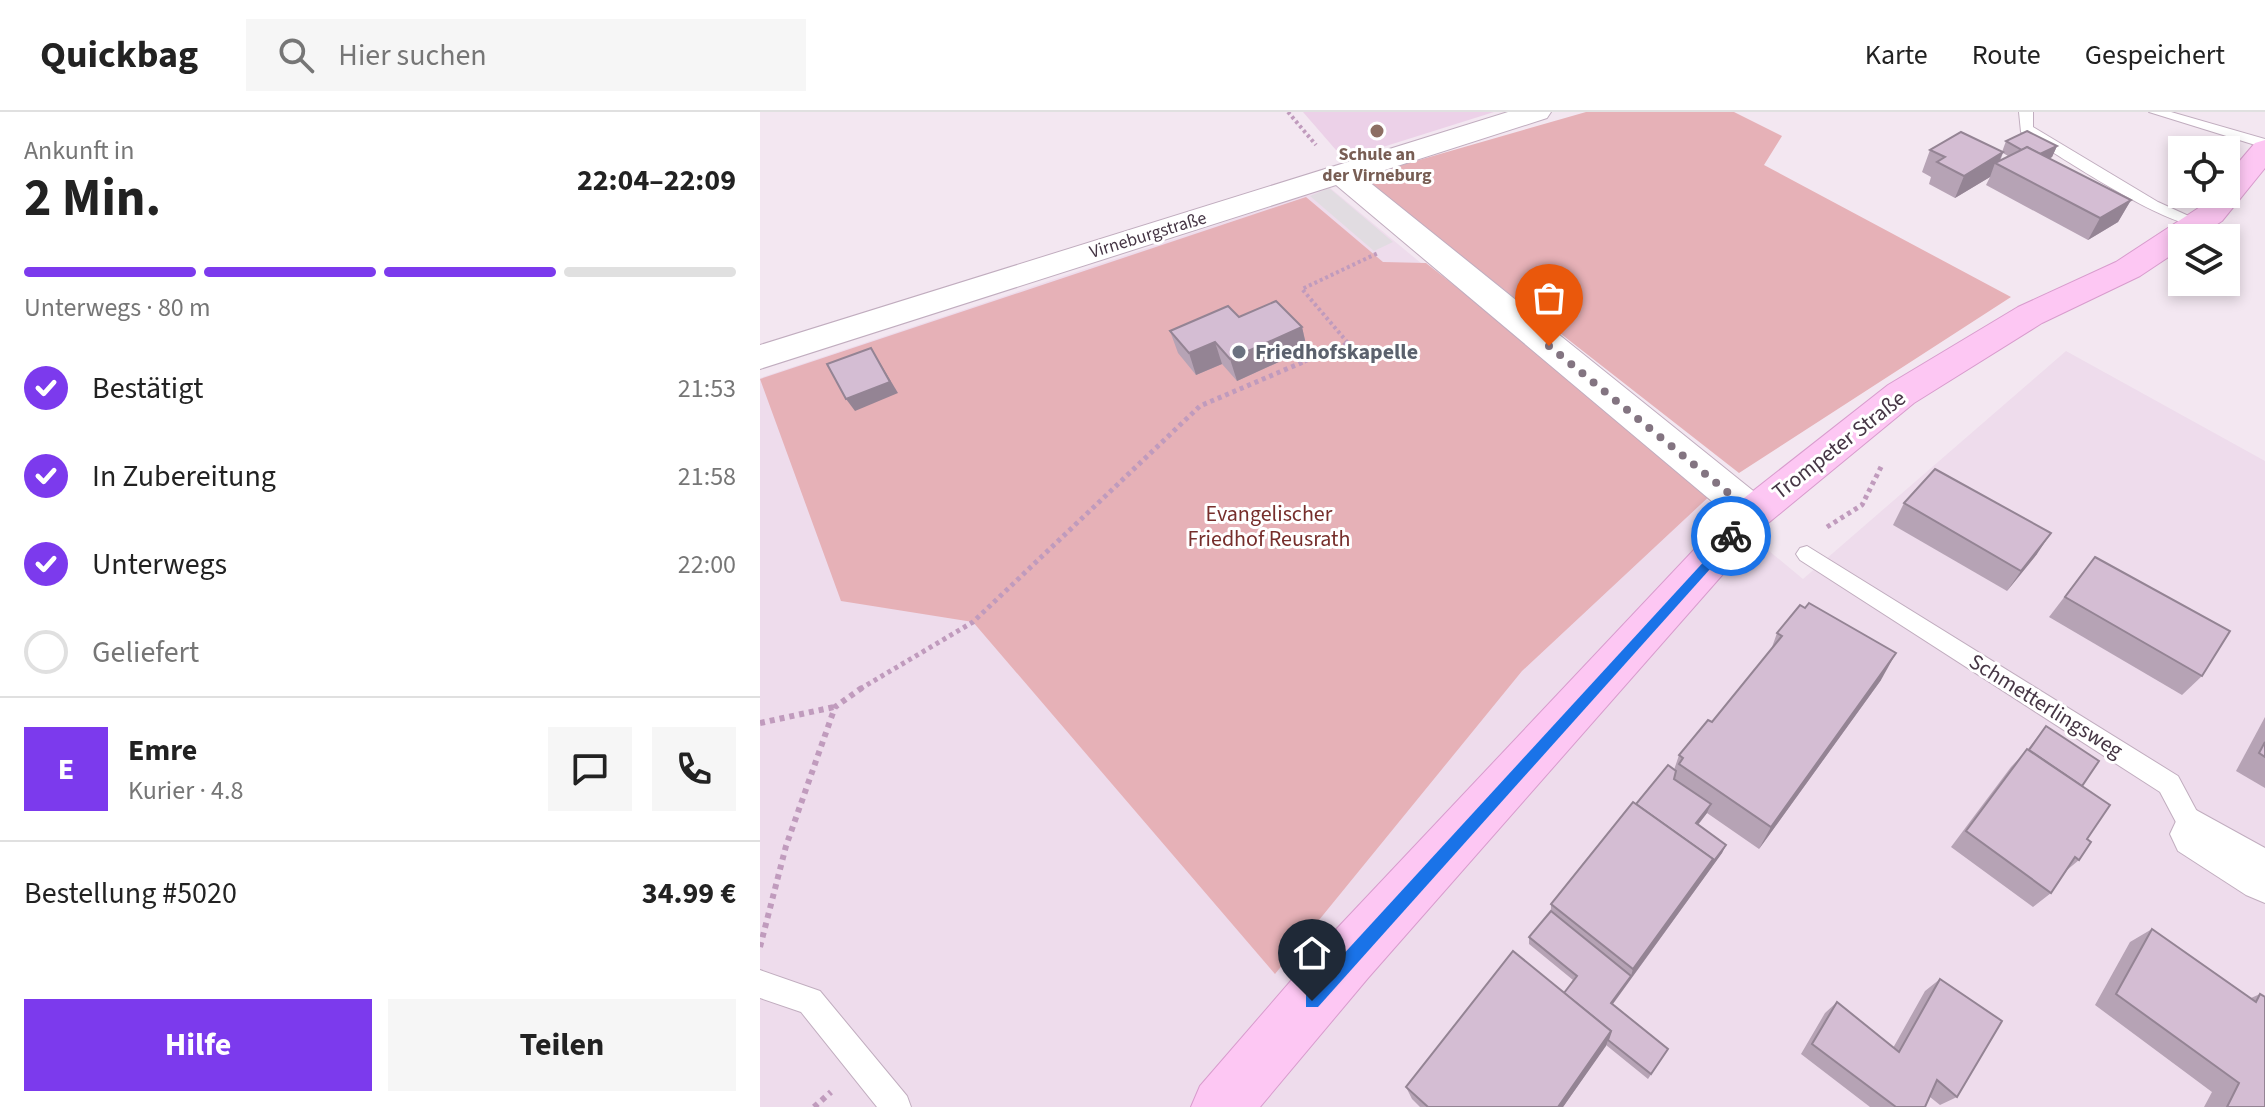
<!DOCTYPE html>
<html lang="de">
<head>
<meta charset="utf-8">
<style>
	:root { --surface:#fff; --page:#f6f6f6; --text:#222; --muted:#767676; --line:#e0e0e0; --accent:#7c3aed }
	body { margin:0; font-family:"Source Sans 3",sans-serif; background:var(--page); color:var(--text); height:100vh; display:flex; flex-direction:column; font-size:30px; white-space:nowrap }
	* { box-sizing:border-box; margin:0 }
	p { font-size:26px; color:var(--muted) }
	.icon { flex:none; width:44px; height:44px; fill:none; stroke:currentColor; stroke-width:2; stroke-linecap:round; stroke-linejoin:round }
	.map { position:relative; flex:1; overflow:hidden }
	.drawer { display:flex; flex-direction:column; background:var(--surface); width:760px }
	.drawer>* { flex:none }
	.buttons { position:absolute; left:1408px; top:24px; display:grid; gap:16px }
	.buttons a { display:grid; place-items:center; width:72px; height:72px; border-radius:0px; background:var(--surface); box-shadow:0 4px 12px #0003; font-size:40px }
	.pin { position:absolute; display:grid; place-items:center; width:68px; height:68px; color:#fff; margin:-82px -34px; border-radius:50% 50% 50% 0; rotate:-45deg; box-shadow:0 0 8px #0007 }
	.pin .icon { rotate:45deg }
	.courier { position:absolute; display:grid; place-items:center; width:80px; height:80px; margin:-40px; border:6px solid #1a73e8; border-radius:50%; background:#fff; color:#222; box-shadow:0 2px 10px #0007 }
	.summary em { font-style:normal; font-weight:700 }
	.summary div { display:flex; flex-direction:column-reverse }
	.summary { display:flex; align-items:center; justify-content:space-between; height:136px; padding:0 24px }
	h1 { font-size:52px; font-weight:700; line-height:60px }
	.bar { display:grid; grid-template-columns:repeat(4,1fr); gap:12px 8px; align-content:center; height:96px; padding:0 24px }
	.bar i { height:10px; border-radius:6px; background:var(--line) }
	.bar .selected { background:var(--accent) }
	.bar p { grid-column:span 4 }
	.line { display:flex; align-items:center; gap:20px; padding:0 24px; border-top:2px solid var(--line) }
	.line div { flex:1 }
	.round { display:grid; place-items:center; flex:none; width:84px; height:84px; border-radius:0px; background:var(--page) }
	ol { padding:0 24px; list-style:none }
	li { display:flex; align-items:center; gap:24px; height:88px }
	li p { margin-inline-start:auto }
	li .icon { padding:8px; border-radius:50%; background:var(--accent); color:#fff; stroke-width:4 }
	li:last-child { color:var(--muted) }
	li i { width:44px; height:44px; border:4px solid var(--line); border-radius:50% }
	.primary-button { display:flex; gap:16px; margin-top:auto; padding:16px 24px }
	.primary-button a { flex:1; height:92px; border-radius:0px; background:var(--accent); color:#fff; font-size:32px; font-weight:700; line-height:92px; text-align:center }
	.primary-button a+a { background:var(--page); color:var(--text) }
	header { display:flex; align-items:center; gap:48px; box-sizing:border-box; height:112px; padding:0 40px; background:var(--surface); border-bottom:2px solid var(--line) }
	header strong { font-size:38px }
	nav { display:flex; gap:44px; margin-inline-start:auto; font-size:28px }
	.search { width:560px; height:72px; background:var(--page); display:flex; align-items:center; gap:20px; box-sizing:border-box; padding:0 28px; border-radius:0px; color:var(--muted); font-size:30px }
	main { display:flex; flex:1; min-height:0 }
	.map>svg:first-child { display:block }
</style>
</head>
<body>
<header>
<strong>Quickbag</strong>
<div class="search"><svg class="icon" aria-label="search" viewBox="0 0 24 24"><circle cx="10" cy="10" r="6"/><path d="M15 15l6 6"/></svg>Hier suchen</div>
<nav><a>Karte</a><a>Route</a><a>Gespeichert</a></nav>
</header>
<main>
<section class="drawer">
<div class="summary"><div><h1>2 Min.</h1><p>Ankunft in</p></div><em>22:04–22:09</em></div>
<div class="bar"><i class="selected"></i><i class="selected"></i><i class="selected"></i><i></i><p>Unterwegs · 80 m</p></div>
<ol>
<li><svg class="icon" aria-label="check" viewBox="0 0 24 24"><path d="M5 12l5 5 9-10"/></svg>Bestätigt<p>21:53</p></li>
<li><svg class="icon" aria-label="check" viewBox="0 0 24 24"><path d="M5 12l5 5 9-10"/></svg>In Zubereitung<p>21:58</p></li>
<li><svg class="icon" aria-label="check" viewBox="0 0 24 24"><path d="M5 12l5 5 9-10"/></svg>Unterwegs<p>22:00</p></li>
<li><i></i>Geliefert</li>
</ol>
<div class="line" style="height:144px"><b class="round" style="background:var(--accent);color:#fff">E</b><div><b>Emre</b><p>Kurier · 4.8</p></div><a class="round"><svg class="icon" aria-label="chat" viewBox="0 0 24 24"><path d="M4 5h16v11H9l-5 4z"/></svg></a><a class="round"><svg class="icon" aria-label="phone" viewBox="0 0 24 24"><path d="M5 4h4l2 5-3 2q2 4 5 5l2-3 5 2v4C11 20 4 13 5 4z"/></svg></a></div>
<div class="line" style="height:104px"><div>Bestellung #5020</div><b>34.99 €</b></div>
<div class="primary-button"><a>Hilfe</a><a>Teilen</a></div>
</section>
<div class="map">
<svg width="1505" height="995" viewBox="0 0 1505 995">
	<rect width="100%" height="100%" fill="#f3e7f1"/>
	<path fill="#eedcec" d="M569,75L1043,467L1306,239L1505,349V995H0V266Z"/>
	<path fill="#ecd1e8" d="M543,0H734L607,40L576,38Z"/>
	<g fill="#e6b1b7">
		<path d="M826,0H974L1022,24L1004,53L1251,185L979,361L600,65Z"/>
		<path d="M546,85L623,150L666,151L955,379L762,559L515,862L213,510L81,489L0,267Z"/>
	</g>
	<path fill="#e1dce1" d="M569,76L633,130L614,139L550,84Z"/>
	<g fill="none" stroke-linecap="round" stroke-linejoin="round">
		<defs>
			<g id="lane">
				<path d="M1259,0H1273V15L1398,90L1444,111C1424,128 1287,36 1261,20Z"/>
				<path d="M1389,0H1411L1505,27V36Z"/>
				<path d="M1047,434L1418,664L1449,722L1445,731L1436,734L1427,731L1400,680L1040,448L1036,442L1040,436Z"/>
				<path d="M0,858L60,879L147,984L151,995H117L41,900L0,886Z"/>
			</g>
			<g id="street">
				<path d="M748,0H791L787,6L603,65L1007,390L1013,401L1007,412L993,416L979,412L576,73L0,257V233Z"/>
				<path d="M1436,698L1505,736V791L1486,783L1418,739L1410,722L1418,705Z"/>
			</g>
			<path id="secondary" d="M1505,28V56L1462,109L1436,126H1422V136L1380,164L1282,211L1154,291L1007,412L608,866L500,995H431L440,974L568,826L979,390L1128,273L1258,195L1356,150L1440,95L1451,82H1466V65L1495,31Z"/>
		</defs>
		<use href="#lane" stroke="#c1adbf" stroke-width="2"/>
		<use href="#street" stroke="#c1adbf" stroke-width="2"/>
		<use href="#secondary" stroke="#d89ccd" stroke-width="2"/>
		<g stroke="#c09bbd" stroke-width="4" stroke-dasharray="3 3" stroke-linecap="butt">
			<path d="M528,0L556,33"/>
			<path d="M539,252L588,231L542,177L618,141"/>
		</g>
		<g stroke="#c09bbd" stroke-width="5" stroke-dasharray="4 4" stroke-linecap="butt">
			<path d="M1067,415L1102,393L1122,353"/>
			<path d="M100,577L213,510L440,294L543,250"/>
		</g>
		<g stroke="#c09bbd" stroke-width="6" stroke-dasharray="5 5" stroke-linecap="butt">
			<path d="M0,611L74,595"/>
			<path d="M0,835L26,734L75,595L103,575"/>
			<path d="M54,995L71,980"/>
		</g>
		<use href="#lane" fill="#fff" fill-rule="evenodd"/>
		<use href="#street" fill="#fff" fill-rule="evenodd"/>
		<use href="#secondary" fill="#fdc7f3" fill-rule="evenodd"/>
	</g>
	<g fill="#b6a3b5" fill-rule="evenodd">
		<path d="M1246,29L1297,34L1292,45L1289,47L1371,88L1358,110L1328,128L1226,73L1230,65L1195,86L1169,72L1171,65L1162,60L1170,38L1242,40ZM1243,41L1248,44L1240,49Z"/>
		<path d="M479,205L542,215L547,237L477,269L462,252L436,263L418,241L410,219Z"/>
		<path d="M1144,391L1277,442L1247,479L1133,413Z"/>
		<path d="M1335,445L1442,564L1422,583L1289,505Z"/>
		<path d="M1017,521L1121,568L999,737L947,701L938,713L966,733L962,741L853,892L908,937L888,967L846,933L803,995H660L652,987L646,975L804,881L813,868L769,832V825L791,799V792L876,692L914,658L919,643L952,610L1011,538Z"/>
		<path d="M1505,605V676L1476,659Z"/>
		<path d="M1286,614L1322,674L1327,727L1319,748L1307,758L1291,781L1273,795L1191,735L1251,655L1268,637Z"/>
		<path d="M1392,817L1491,886L1500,882L1505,995H1444L1452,980L1335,893L1370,830Z"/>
		<path d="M1180,867L1197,985L1180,993L1170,985L1165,995H1110L1041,942L1065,901L1077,890L1133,936L1165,879Z"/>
	</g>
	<g fill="#948494">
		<path d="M1297,34L1292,45L1271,56L1276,44Z"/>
		<path d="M1243,40L1238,52L1235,51L1230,65L1195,86L1204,64Z"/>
		<path d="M1371,88L1358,110L1328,128L1340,106Z"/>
		<path d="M542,215L547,237L477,269L470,247Z"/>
		<path d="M455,230L462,252L436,263L429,241Z"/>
		<path d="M111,236L138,281L95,299L86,287Z"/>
		<path d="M1291,421L1277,442L1247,479L1261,459Z"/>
		<path d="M1136,541L1121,568L999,737L1011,715Z"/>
		<path d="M951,692L947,701L932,720L936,711Z"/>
		<path d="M966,733L962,741L849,897L851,891L871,864L873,857L953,747Z"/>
		<path d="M851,919L846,934L803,995H798Z"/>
	</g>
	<g fill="#d4bdd3" stroke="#948494" stroke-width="2">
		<path d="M1267,19L1297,34L1280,42L1267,35L1262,38L1246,29Z"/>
		<path d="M1201,20L1243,40L1204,64L1177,50L1185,45L1170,38Z"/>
		<path d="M1267,35L1371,88L1340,106L1235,51Z"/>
		<path d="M516,189L542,215L470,247L455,230L429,241L410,219L468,194L479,205Z"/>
		<path d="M111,236L130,270L86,287L67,252Z"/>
		<path d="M1175,357L1291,421L1261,459L1144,391Z"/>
		<path d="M1335,445L1470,519L1442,564L1305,485Z"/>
		<path d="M1049,491L1136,541L1011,715L919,652L923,646L919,643L948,608L952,610L1022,524L1017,521L1040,493L1045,496Z"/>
		<path d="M1286,614L1339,649L1322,674L1269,638Z"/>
		<path d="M1505,630V645L1499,641Z"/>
		<path d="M1267,637L1350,693L1327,727L1331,730L1319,748L1315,745L1291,781L1206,719Z"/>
		<path d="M908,653L916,659L914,667L951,692L936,711L966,733L950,754L953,747L876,692Z"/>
		<path d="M873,690L953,747L873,857L791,792Z"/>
		<path d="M791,799L871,864L851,891L908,937L891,962L848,928L851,919L804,881L817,864L769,825Z"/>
		<path d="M1392,817L1496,890L1500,882L1505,885V995H1467L1479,971L1356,882Z"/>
		<path d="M753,839L851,919L798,995H668L646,975Z"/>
		<path d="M1180,867L1242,909L1197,985L1177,968L1165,995H1136L1052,932L1077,890L1139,940Z"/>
	</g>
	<path fill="#1a73e8" d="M971,420L978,424L976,428L558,895H546V883Z"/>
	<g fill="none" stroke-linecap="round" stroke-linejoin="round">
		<path stroke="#837481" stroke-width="8" stroke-dasharray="0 14.4" d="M789,234L993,401L971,424"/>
	</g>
	<circle fill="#8d6e63" stroke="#fff" stroke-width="3" cx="617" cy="19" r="8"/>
	<circle fill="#6b7280" stroke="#fff" stroke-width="3" cx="479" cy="240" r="8"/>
	<g text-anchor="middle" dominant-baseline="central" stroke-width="6" stroke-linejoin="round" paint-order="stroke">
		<g font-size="18" font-weight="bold" fill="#785e54" stroke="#fff">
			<text x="617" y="42">Schule an<tspan x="617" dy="21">der Virneburg</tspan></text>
		</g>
		<g font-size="18" fill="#463645" stroke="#fff">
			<text transform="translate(388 123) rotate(-17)">Virneburgstraße</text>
		</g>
		<g font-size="22" font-weight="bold" fill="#5b616d" stroke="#fff" text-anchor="start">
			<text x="495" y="240">Friedhofskapelle</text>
		</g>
		<g font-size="22" fill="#463645" stroke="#fff">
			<text transform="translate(1079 333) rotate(-38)">Trompeter Straße</text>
			<text transform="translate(1286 594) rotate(32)">Schmetterlingsweg</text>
		</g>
		<g font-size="22" fill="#762e2b" stroke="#fff">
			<text x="509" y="402">Evangelischer<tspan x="509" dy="25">Friedhof Reusrath</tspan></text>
		</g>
	</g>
</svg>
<div class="buttons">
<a><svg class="icon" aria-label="locate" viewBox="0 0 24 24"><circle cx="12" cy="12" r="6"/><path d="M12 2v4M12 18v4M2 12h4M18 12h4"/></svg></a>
<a><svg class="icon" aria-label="layers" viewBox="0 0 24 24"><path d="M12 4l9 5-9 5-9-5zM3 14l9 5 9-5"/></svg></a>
</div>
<div class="pin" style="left:789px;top:234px;background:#ea580c"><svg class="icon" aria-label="bag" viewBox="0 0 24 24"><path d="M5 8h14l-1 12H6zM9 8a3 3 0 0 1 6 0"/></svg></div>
<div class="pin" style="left:552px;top:889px;background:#1f2937"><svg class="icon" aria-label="home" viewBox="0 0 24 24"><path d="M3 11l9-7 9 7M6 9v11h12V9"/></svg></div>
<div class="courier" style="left:971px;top:424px"><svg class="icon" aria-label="bike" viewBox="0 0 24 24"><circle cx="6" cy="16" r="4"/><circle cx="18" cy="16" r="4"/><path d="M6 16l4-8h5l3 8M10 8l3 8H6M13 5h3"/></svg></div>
</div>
</main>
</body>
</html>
